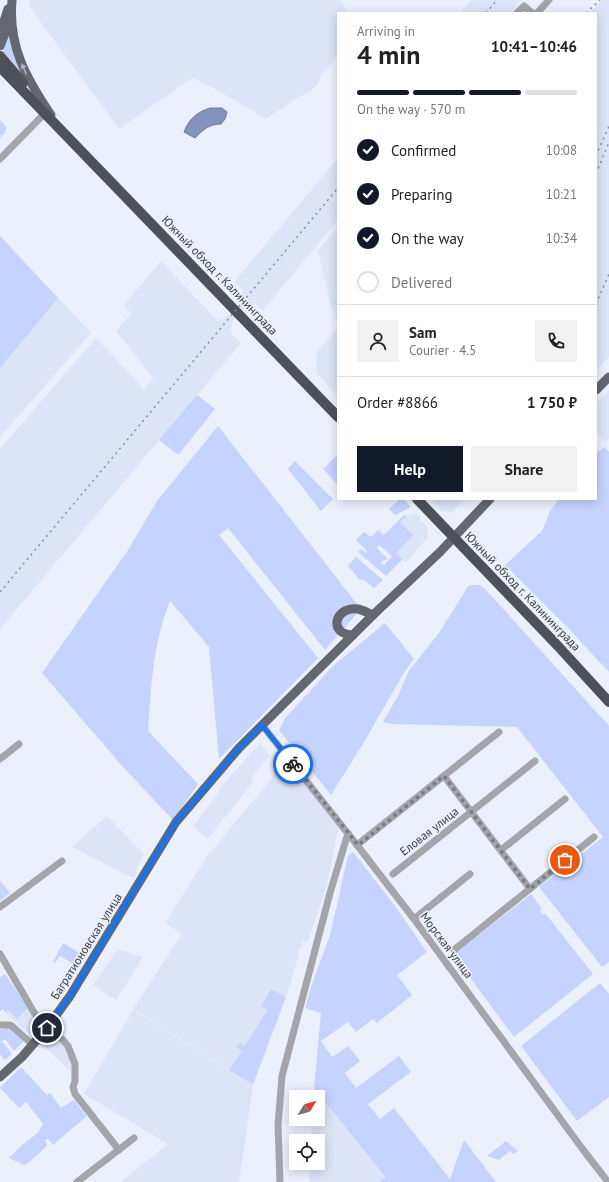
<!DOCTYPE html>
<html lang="en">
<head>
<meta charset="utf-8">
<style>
	:root { --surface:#fff; --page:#f2f2f2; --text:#222; --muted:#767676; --line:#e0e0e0; --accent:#111827 }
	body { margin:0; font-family:"PT Sans",sans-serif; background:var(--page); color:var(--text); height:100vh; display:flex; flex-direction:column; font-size:15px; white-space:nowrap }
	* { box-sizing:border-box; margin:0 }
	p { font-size:13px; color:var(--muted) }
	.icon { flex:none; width:22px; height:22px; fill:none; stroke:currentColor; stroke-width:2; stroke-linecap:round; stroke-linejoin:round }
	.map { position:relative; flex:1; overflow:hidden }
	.sheet { position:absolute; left:337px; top:12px; width:260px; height:488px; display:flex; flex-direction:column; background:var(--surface); border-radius:0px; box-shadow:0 2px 10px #0003 }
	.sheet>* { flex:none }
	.needle { width:26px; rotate:53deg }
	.controls { position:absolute; left:289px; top:1090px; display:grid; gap:8px }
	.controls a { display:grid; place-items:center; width:36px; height:36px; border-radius:0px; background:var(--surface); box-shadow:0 2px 10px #0003; font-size:20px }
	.pin { position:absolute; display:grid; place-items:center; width:34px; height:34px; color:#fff; margin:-17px; border:2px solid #fff; border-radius:50%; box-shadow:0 1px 4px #0007 }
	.courier { position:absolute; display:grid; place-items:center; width:40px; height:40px; margin:-20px; border:3px solid #1a73e8; border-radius:50%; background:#fff; color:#222; box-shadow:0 1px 5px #0007 }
	.summary em { font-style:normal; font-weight:700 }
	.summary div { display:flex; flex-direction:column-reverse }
	.summary { display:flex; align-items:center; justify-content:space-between; height:68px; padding:0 20px }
	h1 { font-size:26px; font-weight:700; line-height:30px }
	.bar { display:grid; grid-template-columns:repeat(4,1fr); gap:6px 4px; align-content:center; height:48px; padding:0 20px }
	.bar i { height:5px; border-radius:3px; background:var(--line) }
	.bar .selected { background:var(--accent) }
	.bar p { grid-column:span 4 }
	.line { display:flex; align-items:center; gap:10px; padding:0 20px; border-top:1px solid var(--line) }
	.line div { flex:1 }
	.round { display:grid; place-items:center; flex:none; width:42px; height:42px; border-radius:0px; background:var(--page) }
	ol { padding:0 20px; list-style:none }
	li { display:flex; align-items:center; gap:12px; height:44px }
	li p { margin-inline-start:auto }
	li .icon { padding:4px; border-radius:50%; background:var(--accent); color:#fff; stroke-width:4 }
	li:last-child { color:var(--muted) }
	li i { width:22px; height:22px; border:2px solid var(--line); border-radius:50% }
	.primary-button { display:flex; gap:8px; margin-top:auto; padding:8px 20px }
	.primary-button a { flex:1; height:46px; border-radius:0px; background:var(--accent); color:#fff; font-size:16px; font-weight:700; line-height:46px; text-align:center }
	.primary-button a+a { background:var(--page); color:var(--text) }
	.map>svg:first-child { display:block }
</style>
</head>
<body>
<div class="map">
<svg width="609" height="1182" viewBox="0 0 609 1182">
	<rect width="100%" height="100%" fill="#ebf0fc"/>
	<g fill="#dde4f7">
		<path d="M30,0H341L348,13H338V53L330,66L321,75L318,84L310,91L297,98L266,119L212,87L192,78L119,129L29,6Z"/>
		<path d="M471,0H521L511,13H460Z"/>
		<path d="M602,0H609V357L596,370V13H590Z"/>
		<path d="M338,158V220L263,310L255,303L245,307L233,321L230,332L241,343L0,629V449L96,338L144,389L153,378L116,331L131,314L124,305L161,261L218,321L228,316L240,302L243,291L234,282Z"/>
		<path d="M338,227V322L334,317L337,314L331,307L318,250Z"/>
		<path d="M58,298L91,333L0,437V368Z"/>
		<path d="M338,328V397L316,372L317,352Z"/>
		<path d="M609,390V439L605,442L596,431V403Z"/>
		<path d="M430,499H466L451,513L441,511Z"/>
		<path d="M416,513L421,519L419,521L420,522L422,521L427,527L428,537L406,562L396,553L400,548L410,532L400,522L406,516Z"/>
		<path d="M260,743L270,756L251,778L254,781L208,839L193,826L220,791L219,790L225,782Z"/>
		<path d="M288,763L329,816L338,829L326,889L307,943L303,940L301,948L297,951L299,955L286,997L271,989L261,1005L267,1009L245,1046L240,1043L237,1047L242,1051L230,1070L133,1009L182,934L165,923L208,855L281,767Z"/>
		<path d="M107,816L144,854L136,870L135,879L72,847Z"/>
		<path d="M119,950L143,957L116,1000L93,985L115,953Z"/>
		<path d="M28,1008L38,1025L29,1034L5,1012L8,1010L17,1019Z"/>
		<path d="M133,1010L253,1085L239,1182H121L168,1144L84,1094Z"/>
		<path d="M54,1037L61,1042L67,1051L73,1064L72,1073L45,1047Z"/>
		<path d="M314,1088L385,1178L380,1182H309L310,1163H318V1141H311L312,1119H318V1097H313Z"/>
	</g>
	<g fill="#c5d4fd" fill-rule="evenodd">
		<path d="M11,25L32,89L1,55Z"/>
		<path d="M0,120L6,126L5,133L0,138V136L2,135H0Z"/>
		<path d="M0,236L58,298L0,368Z"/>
		<path d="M197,395L215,409L178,455L159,440Z"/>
		<path d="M218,426L361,609L325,650L228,528L219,535L318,658L219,759L209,647L170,601C153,643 151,686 148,731L198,784L173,820L123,767L42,673L128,550L157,501Z"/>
		<path d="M605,447L609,452V672L568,628L505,565L542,531L550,511L559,499H596V453Z"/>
		<path d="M338,454V485L323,469Z"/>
		<path d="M295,461L333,499L321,511L288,469Z"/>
		<path d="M400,499H404L411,507L395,515L389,509Z"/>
		<path d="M404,515L406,516L400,522L413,535L396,553L403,559L386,576L358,552L361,549L366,553L367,551L356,540L364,532L371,537L378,530L384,535ZM379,545L392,556L384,565L381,562L388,559L377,548Z"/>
		<path d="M356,557L383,580L374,588L364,580H360L348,566Z"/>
		<path d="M469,585H480L486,590L609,726V962L602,967L539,887L603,837L517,727L391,724L383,722L399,694L408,672L439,633Z"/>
		<path d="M385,623L414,659L405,671L364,742L331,795L279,730L286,717L333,666Z"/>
		<path d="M353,852L395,906L427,952L397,975L412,995L377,1023L373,1019L356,1032L348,1022L321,1041L332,1057L348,1046L360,1061L345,1073L356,1088L399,1056L411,1072L368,1104L380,1119L394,1108L450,1179L464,1140L496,1182H380L385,1177L314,1088L321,1013L305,1008L312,984L330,935L340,892L341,891L340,890L348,856Z"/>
		<path d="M0,880L10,893L0,901Z"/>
		<path d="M531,894L542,909L540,911L542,915L545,913L593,974L514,1037L453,955Z"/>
		<path d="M63,943L76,951L84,959L79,967L60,956L55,963L53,962Z"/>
		<path d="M5,974L28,1008L17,1019L8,1010L5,1012L3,1009L0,1011V977Z"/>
		<path d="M600,983L609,994V1097L577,1121L521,1046Z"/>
		<path d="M271,989L286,997L253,1085L229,1070L242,1051L236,1047L240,1043L245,1046L267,1010L261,1006Z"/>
		<path d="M10,1026L24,1041L14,1051L5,1039L2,1041L12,1054L5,1060L0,1054V1030Z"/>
		<path d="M21,1067L47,1095L50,1093L61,1108L74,1100L87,1116L53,1145L48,1139L45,1140L47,1144L46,1147L28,1163L24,1165L9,1158L22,1145L38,1133L43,1124L26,1102L19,1108L0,1088Z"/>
		<path d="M506,1141L518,1151L513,1154L510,1151L499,1160L487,1156Z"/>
	</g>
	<path fill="#8493bd" stroke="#6e7998" d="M210,108H222L227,112L225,119L221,124C209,124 203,130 195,138L184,132C189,119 197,112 210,108Z"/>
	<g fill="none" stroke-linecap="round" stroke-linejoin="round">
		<g stroke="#a3a5aa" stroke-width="7">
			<path d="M517,13L524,6L532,13"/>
			<path d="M537,13L549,0"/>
			<path d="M0,159L44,114"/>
			<path d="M262,725L357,845L414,919L584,1151L608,1182"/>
			<path d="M0,759L19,744"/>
			<path d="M444,776L530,889"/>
			<path d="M357,845L499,732"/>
			<path d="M501,850L565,799"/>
			<path d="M393,874L535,761"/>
			<path d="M0,907L62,861"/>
			<path d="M414,919L470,874"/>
			<path d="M454,950L594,837"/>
			<path d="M0,954L39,1021L63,1040L68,1046L75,1064V1081L73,1087L75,1094L119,1150"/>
			<path d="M0,1025H10L13,1027L33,1045"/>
			<path d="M77,1182L134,1138"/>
			<path d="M280,1182L278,1125L282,1076L330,893L348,833"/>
		</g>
		<g stroke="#646770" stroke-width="9">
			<path d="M12,0C8,46 26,78 51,115"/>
			<path d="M0,33L8,9"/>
			<path d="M0,46L7,28"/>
			<path d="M596,390L609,377"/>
			<path d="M353,635C327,634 335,606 358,609C363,610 368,613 373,615"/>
			<path d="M0,1077L22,1057L47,1028L70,996L176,822L239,748L373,615L440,552L490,499"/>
		</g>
		<g stroke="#4e515b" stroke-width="10">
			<path d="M0,56L23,83"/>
			<path d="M0,67L338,417"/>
			<path d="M417,499L557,645L609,702"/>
		</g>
		<g stroke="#8c8f97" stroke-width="1.5" stroke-dasharray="2 4" stroke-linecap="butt">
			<path d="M486,13L497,0"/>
			<path d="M586,13L600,0"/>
			<path d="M596,156L609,126"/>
			<path d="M596,174L609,142"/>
			<path d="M596,304L609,274"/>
			<path d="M0,592L338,188"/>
		</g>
	</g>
	<defs><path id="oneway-solid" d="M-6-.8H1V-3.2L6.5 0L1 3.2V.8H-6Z"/></defs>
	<use fill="#aeb2bd" href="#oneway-solid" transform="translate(24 69) rotate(-113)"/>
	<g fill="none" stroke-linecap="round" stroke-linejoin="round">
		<path stroke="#787b82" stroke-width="4" stroke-dasharray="0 7.2" d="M293,764L358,845L444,776L530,889L565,860"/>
		<path stroke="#1a73e8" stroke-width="5" d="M47,1028L70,996L176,822L239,748L262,725L293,764"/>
	</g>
	<g text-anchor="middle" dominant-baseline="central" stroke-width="3" stroke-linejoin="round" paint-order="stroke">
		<g font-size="12" fill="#3a3c41" stroke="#ebf0fc">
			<text transform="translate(220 275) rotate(46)">Южный обход г. Калининграда</text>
			<text transform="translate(523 591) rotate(46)">Южный обход г. Калининграда</text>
			<text transform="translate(429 831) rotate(-38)">Еловая улица</text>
			<text transform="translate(447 945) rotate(53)">Морская улица</text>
			<text transform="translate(86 946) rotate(-58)">Багратионовская улица</text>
		</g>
	</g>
</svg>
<div class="controls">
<a><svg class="needle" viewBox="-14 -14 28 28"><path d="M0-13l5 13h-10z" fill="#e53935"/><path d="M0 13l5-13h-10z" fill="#767676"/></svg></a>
<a><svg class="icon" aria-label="locate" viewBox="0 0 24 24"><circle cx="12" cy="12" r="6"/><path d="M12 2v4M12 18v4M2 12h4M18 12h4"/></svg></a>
</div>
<div class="pin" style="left:565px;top:860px;background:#ea580c"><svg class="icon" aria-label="bag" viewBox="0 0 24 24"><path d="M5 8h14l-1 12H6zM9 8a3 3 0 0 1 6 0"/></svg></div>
<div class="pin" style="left:47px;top:1028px;background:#1f2937"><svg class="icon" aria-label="home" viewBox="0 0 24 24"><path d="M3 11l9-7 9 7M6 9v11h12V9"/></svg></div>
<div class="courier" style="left:293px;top:764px"><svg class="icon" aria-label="bike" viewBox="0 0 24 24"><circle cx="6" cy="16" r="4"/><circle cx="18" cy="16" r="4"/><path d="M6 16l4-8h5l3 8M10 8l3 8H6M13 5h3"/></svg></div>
<section class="sheet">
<div class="summary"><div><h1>4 min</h1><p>Arriving in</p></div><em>10:41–10:46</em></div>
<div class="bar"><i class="selected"></i><i class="selected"></i><i class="selected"></i><i></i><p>On the way · 570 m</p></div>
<ol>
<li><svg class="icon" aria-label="check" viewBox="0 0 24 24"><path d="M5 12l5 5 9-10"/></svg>Confirmed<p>10:08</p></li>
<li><svg class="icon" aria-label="check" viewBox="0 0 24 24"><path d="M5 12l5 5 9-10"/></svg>Preparing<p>10:21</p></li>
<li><svg class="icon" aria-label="check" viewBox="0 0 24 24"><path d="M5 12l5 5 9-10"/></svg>On the way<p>10:34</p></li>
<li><i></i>Delivered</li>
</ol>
<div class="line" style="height:72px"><a class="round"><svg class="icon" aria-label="person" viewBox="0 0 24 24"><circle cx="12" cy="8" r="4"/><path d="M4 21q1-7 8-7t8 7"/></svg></a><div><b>Sam</b><p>Courier · 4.5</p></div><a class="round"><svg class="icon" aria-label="phone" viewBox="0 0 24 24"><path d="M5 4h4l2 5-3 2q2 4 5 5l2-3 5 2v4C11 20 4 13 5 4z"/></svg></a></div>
<div class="line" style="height:52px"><div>Order #8866</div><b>1 750 ₽</b></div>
<div class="primary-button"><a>Help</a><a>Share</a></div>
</section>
</div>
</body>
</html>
